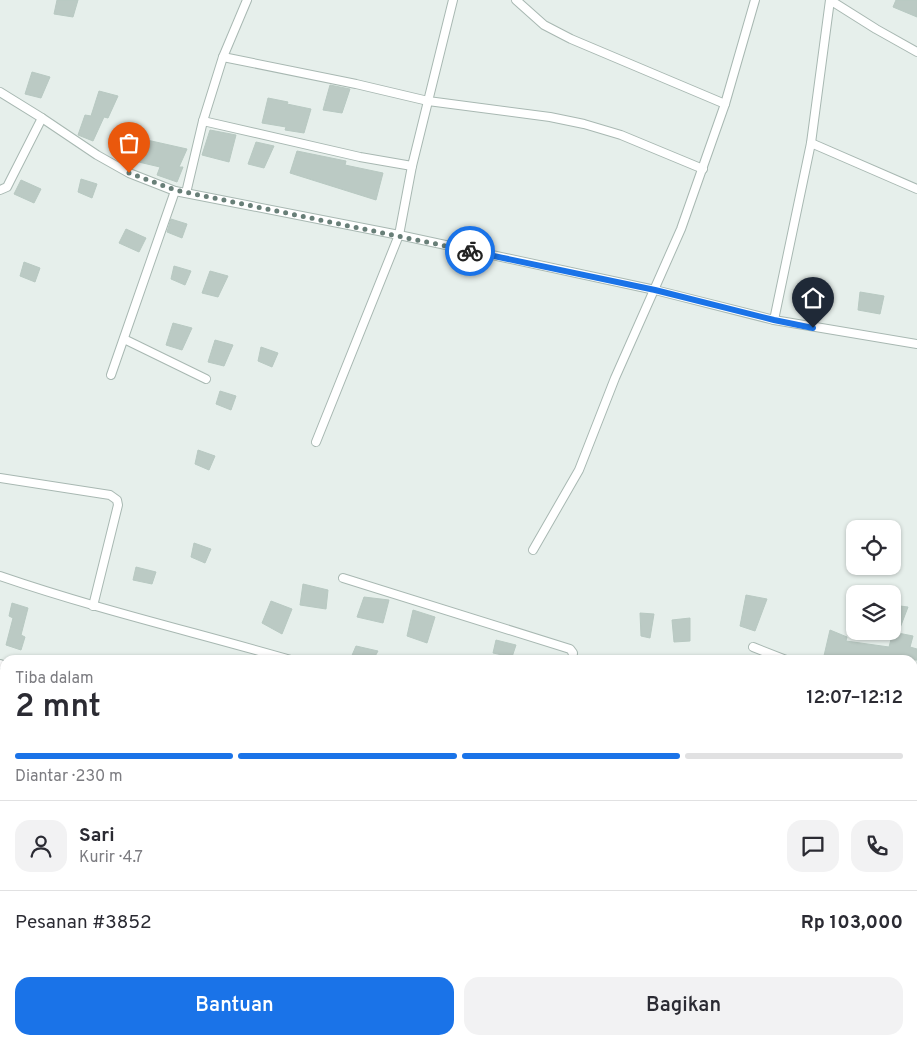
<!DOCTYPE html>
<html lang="id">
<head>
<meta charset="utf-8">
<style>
	:root { --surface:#fff; --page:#f2f2f3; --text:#2b2b33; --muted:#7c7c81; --line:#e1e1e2; --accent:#1a73e8 }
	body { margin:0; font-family:Overpass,sans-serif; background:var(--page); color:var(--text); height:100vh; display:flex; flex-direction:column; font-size:19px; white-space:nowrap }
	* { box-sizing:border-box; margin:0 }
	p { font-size:16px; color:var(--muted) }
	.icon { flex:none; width:28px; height:28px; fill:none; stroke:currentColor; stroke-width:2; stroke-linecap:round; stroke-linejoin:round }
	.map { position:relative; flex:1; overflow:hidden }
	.panel { position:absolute; left:0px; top:655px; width:918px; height:390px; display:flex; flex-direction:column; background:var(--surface); border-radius:15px 15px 0 0; box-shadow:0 1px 4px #0004 }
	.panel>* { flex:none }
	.buttons { position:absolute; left:846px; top:520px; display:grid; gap:10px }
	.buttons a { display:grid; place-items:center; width:55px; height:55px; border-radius:10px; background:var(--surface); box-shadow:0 1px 4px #0004; font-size:25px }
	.pin { position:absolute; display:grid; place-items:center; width:42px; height:42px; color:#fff; margin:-51px -21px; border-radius:50% 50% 50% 0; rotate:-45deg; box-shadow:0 0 5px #0007 }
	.pin .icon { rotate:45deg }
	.courier { position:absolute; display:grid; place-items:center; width:50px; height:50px; margin:-25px; border:4px solid #1a73e8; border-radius:50%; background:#fff; color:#222; box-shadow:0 1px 6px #0007 }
	.summary em { font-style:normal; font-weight:600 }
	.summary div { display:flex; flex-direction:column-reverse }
	.summary { display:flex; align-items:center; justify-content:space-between; height:85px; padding:0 15px }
	h1 { font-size:32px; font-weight:600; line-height:38px }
	.bar { display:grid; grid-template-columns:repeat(4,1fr); gap:8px 5px; align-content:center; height:60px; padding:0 15px }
	.bar i { height:6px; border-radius:4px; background:var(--line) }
	.bar .on { background:var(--accent) }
	.bar p { grid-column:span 4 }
	.line { display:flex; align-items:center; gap:12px; padding:0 15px; border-top:1px solid var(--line) }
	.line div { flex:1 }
	.round { display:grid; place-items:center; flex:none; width:52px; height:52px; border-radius:15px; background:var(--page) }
	.cta { display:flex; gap:10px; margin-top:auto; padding:10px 15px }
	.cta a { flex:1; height:58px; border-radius:15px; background:var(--accent); color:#fff; font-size:20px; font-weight:600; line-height:58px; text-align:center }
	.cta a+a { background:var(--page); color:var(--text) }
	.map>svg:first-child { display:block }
</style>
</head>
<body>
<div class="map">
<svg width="917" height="1045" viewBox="0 0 917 1045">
	<rect width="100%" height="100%" fill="#e6efeb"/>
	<g fill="#bbcac4" stroke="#b8c9c2">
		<path d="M57,0H78L73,17L54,14Z"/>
		<path d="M896,0H917V17L893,7Z"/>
		<path d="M32,72L50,77L41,98L25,94Z"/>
		<path d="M330,85L350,89L342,113L323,110Z"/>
		<path d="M99,91L118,96L108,118L104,117L93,141L78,135L85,115L91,116Z"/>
		<path d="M268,98L288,102L287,104L311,109L304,133L285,130L286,127L262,123Z"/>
		<path d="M210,130L236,135L229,162L202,155Z"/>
		<path d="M138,138L187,149L179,167H183L177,182L157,175L160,167L130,160Z"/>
		<path d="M256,142L274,146L264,168L248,164Z"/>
		<path d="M297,151L346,161L345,165L383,173L376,200L290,173Z"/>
		<path d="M81,179L97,184L92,198L78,192Z"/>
		<path d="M21,180L41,189L34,203L14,194Z"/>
		<path d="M171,219L187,224L182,238L167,232Z"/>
		<path d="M126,229L146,238L139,252L119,243Z"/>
		<path d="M24,262L40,268L35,282L20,276Z"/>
		<path d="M174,266L191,271L185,285L171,279Z"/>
		<path d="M210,271L228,276L218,297L202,293Z"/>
		<path d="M860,292L884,296L880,314L858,310Z"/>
		<path d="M173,323L192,328L182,350L166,345Z"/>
		<path d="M215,340L233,345L224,366L208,362Z"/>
		<path d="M261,347L278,353L272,367L258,361Z"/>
		<path d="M220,391L236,396L231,410L216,404Z"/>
		<path d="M198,450L215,456L209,470L195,464Z"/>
		<path d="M194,543L211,549L205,563L191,557Z"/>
		<path d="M136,567L156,572L152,584L133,580Z"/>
		<path d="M303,584L328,590L326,609L300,605Z"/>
		<path d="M746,595L767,599L755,631L740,626Z"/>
		<path d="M364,597L389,600L383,623L357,617Z"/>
		<path d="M271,601L292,609L282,634L262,623Z"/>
		<path d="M12,603L28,608L21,635L25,637L21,650L6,645L13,618L9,616Z"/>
		<path d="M892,605L908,607L900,628L892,626Z"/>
		<path d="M413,610L435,617L427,643L407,636Z"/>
		<path d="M640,613L654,614L650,638L641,636Z"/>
		<path d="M690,618V641L674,642L672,620Z"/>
		<path d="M830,630L847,637L846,641L889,647L893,632L913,636L910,647L917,649V660H823Z"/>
		<path d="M496,640L516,645L512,657L493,653Z"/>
		<path d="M356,646L378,651L373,660H350Z"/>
	</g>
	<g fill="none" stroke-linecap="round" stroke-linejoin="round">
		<defs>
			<g id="service">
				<path d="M912,911L916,903"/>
				<path d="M803,1040L814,1045"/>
				<path d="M860,1045L862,1040"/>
			</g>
			<g id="minor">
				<path d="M516,0L544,25L571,39L725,104"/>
				<path d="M223,57L247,0"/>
				<path d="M0,92L42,118L97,155L129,173L175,191L399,235L655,290L774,320L917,344"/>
				<path d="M203,121L360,157L412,166"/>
				<path d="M811,143L917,189"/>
				<path d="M0,190L7,187L10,181L42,118"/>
				<path d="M186,193L203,121L223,57L356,84L428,101L550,117L584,124L621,135L703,169"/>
				<path d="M774,320L811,143L830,0L876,29L917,52"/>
				<path d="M124,339L206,379"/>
				<path d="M111,375L175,191"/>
				<path d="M316,442L399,235L412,166L453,0"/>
				<path d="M0,478L110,495L117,500L118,505L93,606"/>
				<path d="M533,550L579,470L615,378L681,229L725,104L755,0"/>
				<path d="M0,576C96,609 194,632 291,660"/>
				<path d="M343,578L570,649L573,653L572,660"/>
				<path d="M753,647L786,660"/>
				<path d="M0,664L5,666"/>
				<path d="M912,705L917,706"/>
				<path d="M0,745L5,746"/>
				<path d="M912,753L917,754"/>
				<path d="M912,811L917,812"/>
				<path d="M155,1045L156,1040"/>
			</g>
			<g id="secondary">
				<path d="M912,900L917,901"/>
				<path d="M256,1045L266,1040"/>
			</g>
		</defs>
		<use href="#service" stroke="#a8b8b2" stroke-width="6"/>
		<use href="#minor" stroke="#a8b8b2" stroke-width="10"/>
		<use href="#secondary" stroke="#a4bbb3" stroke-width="14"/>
		<use href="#service" stroke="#fff" stroke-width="4"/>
		<use href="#minor" stroke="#fff" stroke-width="8"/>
		<use href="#secondary" stroke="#fff" stroke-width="11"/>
	</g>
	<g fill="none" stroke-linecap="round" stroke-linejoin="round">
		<path stroke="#687f78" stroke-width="5" stroke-dasharray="0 9" d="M129,173L175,190L470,251"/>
		<path stroke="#1a73e8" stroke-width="6" d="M470,251L655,290L774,320L813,328"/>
	</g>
</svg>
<div class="buttons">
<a><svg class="icon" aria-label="locate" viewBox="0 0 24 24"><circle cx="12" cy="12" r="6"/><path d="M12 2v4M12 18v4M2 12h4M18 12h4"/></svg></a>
<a><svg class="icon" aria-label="layers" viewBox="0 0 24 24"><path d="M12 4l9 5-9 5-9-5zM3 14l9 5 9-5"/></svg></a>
</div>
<div class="pin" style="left:129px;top:173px;background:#ea580c"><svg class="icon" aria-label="bag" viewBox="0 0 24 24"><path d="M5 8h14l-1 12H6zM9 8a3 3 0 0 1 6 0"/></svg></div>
<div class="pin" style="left:813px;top:328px;background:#1f2937"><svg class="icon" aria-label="home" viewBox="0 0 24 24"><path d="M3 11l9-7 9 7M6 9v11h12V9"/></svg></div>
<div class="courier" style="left:470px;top:251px"><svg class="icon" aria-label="bike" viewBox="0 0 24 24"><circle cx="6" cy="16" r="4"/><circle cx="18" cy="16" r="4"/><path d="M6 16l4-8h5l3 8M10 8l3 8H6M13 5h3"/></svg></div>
<section class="panel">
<div class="summary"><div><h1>2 mnt</h1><p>Tiba dalam</p></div><em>12:07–12:12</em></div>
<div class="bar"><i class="on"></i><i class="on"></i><i class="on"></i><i></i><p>Diantar · 230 m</p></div>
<div class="line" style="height:90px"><a class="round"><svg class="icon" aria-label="person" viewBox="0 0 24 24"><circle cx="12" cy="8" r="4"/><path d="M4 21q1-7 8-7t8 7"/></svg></a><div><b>Sari</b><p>Kurir · 4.7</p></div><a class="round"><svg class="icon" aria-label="chat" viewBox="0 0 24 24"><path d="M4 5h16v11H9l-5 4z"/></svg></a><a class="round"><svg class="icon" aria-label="phone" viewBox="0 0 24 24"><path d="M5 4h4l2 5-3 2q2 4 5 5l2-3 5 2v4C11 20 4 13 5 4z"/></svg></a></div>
<div class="line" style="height:65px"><div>Pesanan #3852</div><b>Rp 103,000</b></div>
<div class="cta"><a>Bantuan</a><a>Bagikan</a></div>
</section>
</div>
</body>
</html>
